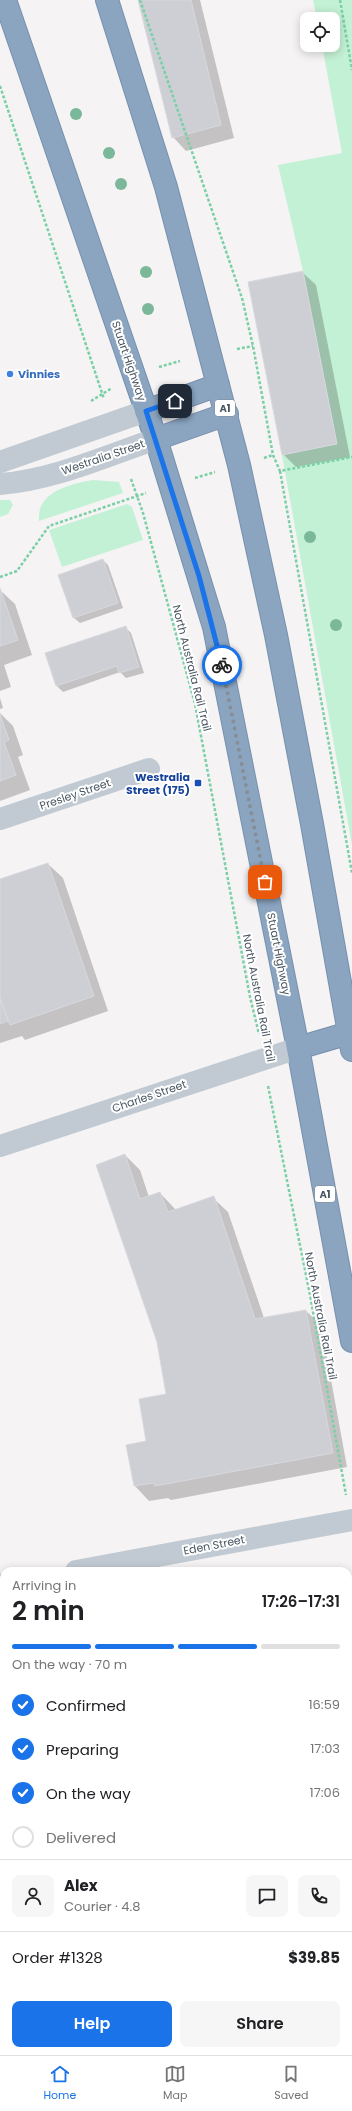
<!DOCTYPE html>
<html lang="en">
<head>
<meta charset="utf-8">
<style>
	:root { --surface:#fff; --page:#f6f6f6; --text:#202124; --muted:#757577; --line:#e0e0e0; --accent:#1a73e8 }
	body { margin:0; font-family:Poppins,sans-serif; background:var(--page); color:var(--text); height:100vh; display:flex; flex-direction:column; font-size:15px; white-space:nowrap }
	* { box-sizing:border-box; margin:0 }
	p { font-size:13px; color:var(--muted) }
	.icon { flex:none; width:22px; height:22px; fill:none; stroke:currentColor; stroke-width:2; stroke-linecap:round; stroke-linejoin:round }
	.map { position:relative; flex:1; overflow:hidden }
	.details { position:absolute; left:0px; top:1567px; width:352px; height:488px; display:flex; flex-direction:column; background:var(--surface); border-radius:12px 12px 0 0; box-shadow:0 2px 10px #0003 }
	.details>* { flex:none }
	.fabs { position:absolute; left:300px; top:12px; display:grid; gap:8px }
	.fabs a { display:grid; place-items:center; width:40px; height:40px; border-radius:8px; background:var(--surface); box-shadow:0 2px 10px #0003; font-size:20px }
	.pin { position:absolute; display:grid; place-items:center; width:34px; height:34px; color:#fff; margin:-17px; border-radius:8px; box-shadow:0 2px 6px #0006 }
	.courier { position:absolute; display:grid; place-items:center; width:40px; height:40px; margin:-20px; border:3px solid #1a73e8; border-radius:50%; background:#fff; color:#222; box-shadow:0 1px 5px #0007 }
	.summary em { font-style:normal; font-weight:600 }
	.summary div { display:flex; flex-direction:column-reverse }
	.summary { display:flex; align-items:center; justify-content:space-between; height:68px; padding:0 12px }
	h1 { font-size:26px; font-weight:600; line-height:30px }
	.bar { display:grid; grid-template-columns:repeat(4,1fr); gap:6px 4px; align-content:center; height:48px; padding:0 12px }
	.bar i { height:5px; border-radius:3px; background:var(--line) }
	.bar .active { background:var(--accent) }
	.bar p { grid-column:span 4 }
	.line { display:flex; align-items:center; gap:10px; padding:0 12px; border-top:1px solid var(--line) }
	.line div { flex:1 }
	.round { display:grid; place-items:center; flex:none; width:42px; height:42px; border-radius:8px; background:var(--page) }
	ol { padding:0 12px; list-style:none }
	li { display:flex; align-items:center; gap:12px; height:44px }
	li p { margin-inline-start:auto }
	li .icon { padding:4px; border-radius:50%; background:var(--accent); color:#fff; stroke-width:4 }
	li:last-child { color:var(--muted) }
	li i { width:22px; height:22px; border:2px solid var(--line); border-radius:50% }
	.primary-button { display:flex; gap:8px; margin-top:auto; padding:8px 12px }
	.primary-button a { flex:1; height:46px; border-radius:8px; background:var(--accent); color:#fff; font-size:16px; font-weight:600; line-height:46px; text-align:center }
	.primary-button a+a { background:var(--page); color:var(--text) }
	.menu { display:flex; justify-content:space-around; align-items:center; height:56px; border-top:1px solid var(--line); background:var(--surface); font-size:11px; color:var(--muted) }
	.menu a { display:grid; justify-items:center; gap:2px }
	.menu .active { color:var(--accent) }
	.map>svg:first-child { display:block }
</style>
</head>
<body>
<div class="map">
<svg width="352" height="2055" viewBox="0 0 352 2055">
	<rect width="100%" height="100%" fill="#f5f3f3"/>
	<g fill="#c3f1d5">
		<path d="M313,0H352V845L282,455L337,443L303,271L278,165L342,153L322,45H333V19H317Z"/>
		<path d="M93,480L119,482L123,493L39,521C39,517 39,513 40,509C46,489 76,483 93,480Z"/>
		<path d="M0,500H10L13,505L8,514L0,517Z"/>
		<path d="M127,504L132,507L143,540L62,567L49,530Z"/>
	</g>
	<g fill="#0003">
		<path d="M139,0H200L234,138L186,151L173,137Z"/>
		<path d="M302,272L316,285L350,457L296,467L283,454Z"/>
		<path d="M103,560L108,565L123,608L80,623L74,618Z"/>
		<path d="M0,590L15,604L32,655L4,665L11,687L0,691Z"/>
		<path d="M125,627L131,633L144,673L126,678L120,672L63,692L57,686L46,653Z"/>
		<path d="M0,698L3,708L0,709Z"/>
		<path d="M0,713L13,726L23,755L18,757L30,790L0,801Z"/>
		<path d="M48,864L63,878L108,1011L25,1040L22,1036L0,1043V880Z"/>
		<path d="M125,1155L140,1170L149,1197L160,1193L176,1210L213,1198L228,1212L264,1318L306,1311L321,1325L347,1467L171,1500L168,1498L149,1501L135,1486L127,1445L148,1442L167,1394Z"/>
	</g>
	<g fill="#cdcfd5" stroke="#d7d9de">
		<path d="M138,0H191L221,125L172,138Z"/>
		<path d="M303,271L337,444L282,455L248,282Z"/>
		<path d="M103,559L118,603L73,618L58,575Z"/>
		<path d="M0,588L18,640L0,646Z"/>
		<path d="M126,626L139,667L119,673L117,666L56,686L45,653Z"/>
		<path d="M0,714L9,740L4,742L16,775L0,781Z"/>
		<path d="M48,863L94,996L10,1025L0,997V879Z"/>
		<path d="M0,999L8,1021L0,1024Z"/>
		<path d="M125,1154L140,1199L160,1192L168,1212L214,1196L255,1319L306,1310L333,1453L155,1486L154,1483L134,1486L126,1445L146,1441L139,1399L166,1394L157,1342L96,1165Z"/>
	</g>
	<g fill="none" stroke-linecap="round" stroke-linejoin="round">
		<defs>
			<g id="highway">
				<path d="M5,0L156,439L214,627L298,1048L352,1341"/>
				<path d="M107,0L166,187L239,465L276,635L312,824L352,1050"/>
				<path d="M146,411L218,385"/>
				<path d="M156,439L227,414"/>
				<path d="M298,1048L349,1033"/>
			</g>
		</defs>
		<use href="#highway" stroke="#7690ad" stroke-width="24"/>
		<g stroke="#7ad0a6" stroke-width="2.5" stroke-dasharray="3 2" stroke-linecap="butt">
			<path d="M140,0L242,298L253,346L273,455L280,471L352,457"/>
			<path d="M340,0L352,70"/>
			<path d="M0,86L104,399"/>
			<path d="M237,349L253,346"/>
			<path d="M159,367L180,361"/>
			<path d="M91,401L112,388"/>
			<path d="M264,458L273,455"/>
			<path d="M280,471L352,873"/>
			<path d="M195,478L215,472"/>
			<path d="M131,479L143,513L195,704L250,997L259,1034"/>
			<path d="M0,577L17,571L49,526L146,493"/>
			<path d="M268,1086L310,1295L346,1495"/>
		</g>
		<g stroke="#c1cad2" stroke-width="22">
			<path d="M0,462L146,411"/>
			<path d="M0,484C53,480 106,456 156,439"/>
			<path d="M0,819L149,769"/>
			<path d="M0,1146L298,1048"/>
			<path d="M76,1571L352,1520"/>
			<path d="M0,1585L4,1584"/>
			<path d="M348,2000L352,1999"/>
			<path d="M42,2055L64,2051"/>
		</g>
		<use href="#highway" stroke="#8ba5c1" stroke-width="22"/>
	</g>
	<g fill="#7bb799">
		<circle cx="76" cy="114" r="6"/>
		<circle cx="109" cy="153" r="6"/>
		<circle cx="121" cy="184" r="6"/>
		<circle cx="146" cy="272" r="6"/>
		<circle cx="148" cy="309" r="6"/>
		<circle cx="310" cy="537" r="6"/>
		<circle cx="336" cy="625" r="6"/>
	</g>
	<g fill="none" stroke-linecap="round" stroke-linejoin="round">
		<path stroke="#868d94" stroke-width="4" stroke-dasharray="0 7.2" d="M222,665L265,882"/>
		<path stroke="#1a73e8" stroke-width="5" d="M175,401L146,411L199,576L222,665"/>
	</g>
	<circle fill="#3f7fe0" stroke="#fff" stroke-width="1.5" cx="10" cy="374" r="4"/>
	<rect fill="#1a4fb4" stroke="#fff" stroke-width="1.5" x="194" y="779" width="8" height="8" rx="2"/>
	<g text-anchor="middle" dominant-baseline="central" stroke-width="4" stroke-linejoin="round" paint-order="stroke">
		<g fill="#fff" stroke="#808990" stroke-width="1">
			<rect x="215" y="400" width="20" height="16" rx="3"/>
			<rect x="315" y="1186" width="20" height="16" rx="3"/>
		</g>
		<g font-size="10" font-weight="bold" fill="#4a5661">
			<text x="225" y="408">A1</text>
			<text x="325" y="1194">A1</text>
		</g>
		<g font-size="11" fill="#4a5661" stroke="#fff">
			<text transform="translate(129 361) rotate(71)">Stuart Highway</text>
			<text transform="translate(103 457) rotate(-19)">Westralia Street</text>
			<text transform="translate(192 668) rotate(76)">North Australia Rail Trail</text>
			<text transform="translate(75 794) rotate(-19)">Presley Street</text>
			<text transform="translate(279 954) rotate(79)">Stuart Highway</text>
			<text transform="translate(259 998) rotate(79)">North Australia Rail Trail</text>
			<text transform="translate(149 1096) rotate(-19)">Charles Street</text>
			<text transform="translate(321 1316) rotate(79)">North Australia Rail Trail</text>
			<text transform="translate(214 1545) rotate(-11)">Eden Street</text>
		</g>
		<g font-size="11" font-weight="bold" fill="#366cbe" stroke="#fff" text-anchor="start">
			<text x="18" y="374">Vinnies</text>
		</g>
		<g font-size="11" font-weight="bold" fill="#164399" stroke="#fff" text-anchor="end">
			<text x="190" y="777">Westralia<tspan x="190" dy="13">Street (175)</tspan></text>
		</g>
	</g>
</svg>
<div class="fabs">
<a><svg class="icon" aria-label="locate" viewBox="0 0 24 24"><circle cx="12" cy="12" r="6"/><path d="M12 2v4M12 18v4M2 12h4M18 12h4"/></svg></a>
</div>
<div class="pin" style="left:265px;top:882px;background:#ea580c"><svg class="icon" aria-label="bag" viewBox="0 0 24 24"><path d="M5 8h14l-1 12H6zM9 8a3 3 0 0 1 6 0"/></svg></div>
<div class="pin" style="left:175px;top:401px;background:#1f2937"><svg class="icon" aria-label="home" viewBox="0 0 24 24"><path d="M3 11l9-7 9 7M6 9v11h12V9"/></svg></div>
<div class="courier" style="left:222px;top:665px"><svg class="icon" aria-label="bike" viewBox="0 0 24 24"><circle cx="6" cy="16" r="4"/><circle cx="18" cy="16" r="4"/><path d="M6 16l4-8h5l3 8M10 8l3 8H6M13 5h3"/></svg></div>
<section class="details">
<div class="summary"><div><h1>2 min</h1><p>Arriving in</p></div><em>17:26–17:31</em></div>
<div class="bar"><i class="active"></i><i class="active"></i><i class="active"></i><i></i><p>On the way · 70 m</p></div>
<ol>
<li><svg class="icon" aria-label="check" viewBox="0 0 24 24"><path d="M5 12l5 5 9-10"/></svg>Confirmed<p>16:59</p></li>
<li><svg class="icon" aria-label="check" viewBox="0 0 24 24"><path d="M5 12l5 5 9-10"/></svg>Preparing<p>17:03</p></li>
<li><svg class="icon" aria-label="check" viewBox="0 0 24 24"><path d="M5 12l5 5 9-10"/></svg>On the way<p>17:06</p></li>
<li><i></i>Delivered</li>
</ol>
<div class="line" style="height:72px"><a class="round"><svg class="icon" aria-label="person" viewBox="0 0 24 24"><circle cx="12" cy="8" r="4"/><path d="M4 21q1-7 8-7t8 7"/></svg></a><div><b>Alex</b><p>Courier · 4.8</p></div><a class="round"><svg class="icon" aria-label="chat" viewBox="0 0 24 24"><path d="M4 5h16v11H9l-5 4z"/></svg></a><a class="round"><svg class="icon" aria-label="phone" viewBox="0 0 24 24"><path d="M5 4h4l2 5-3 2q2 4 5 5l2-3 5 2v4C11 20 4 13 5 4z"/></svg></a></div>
<div class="line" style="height:52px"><div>Order #1328</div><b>$39.85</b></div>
<div class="primary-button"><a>Help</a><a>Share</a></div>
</section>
</div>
<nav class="menu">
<a class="active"><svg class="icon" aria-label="home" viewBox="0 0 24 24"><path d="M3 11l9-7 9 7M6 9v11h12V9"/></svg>Home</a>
<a><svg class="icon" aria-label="map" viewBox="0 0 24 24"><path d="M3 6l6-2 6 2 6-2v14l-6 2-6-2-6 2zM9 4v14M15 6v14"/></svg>Map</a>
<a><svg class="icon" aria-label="saved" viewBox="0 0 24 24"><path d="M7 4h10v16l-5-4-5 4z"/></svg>Saved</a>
</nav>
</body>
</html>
